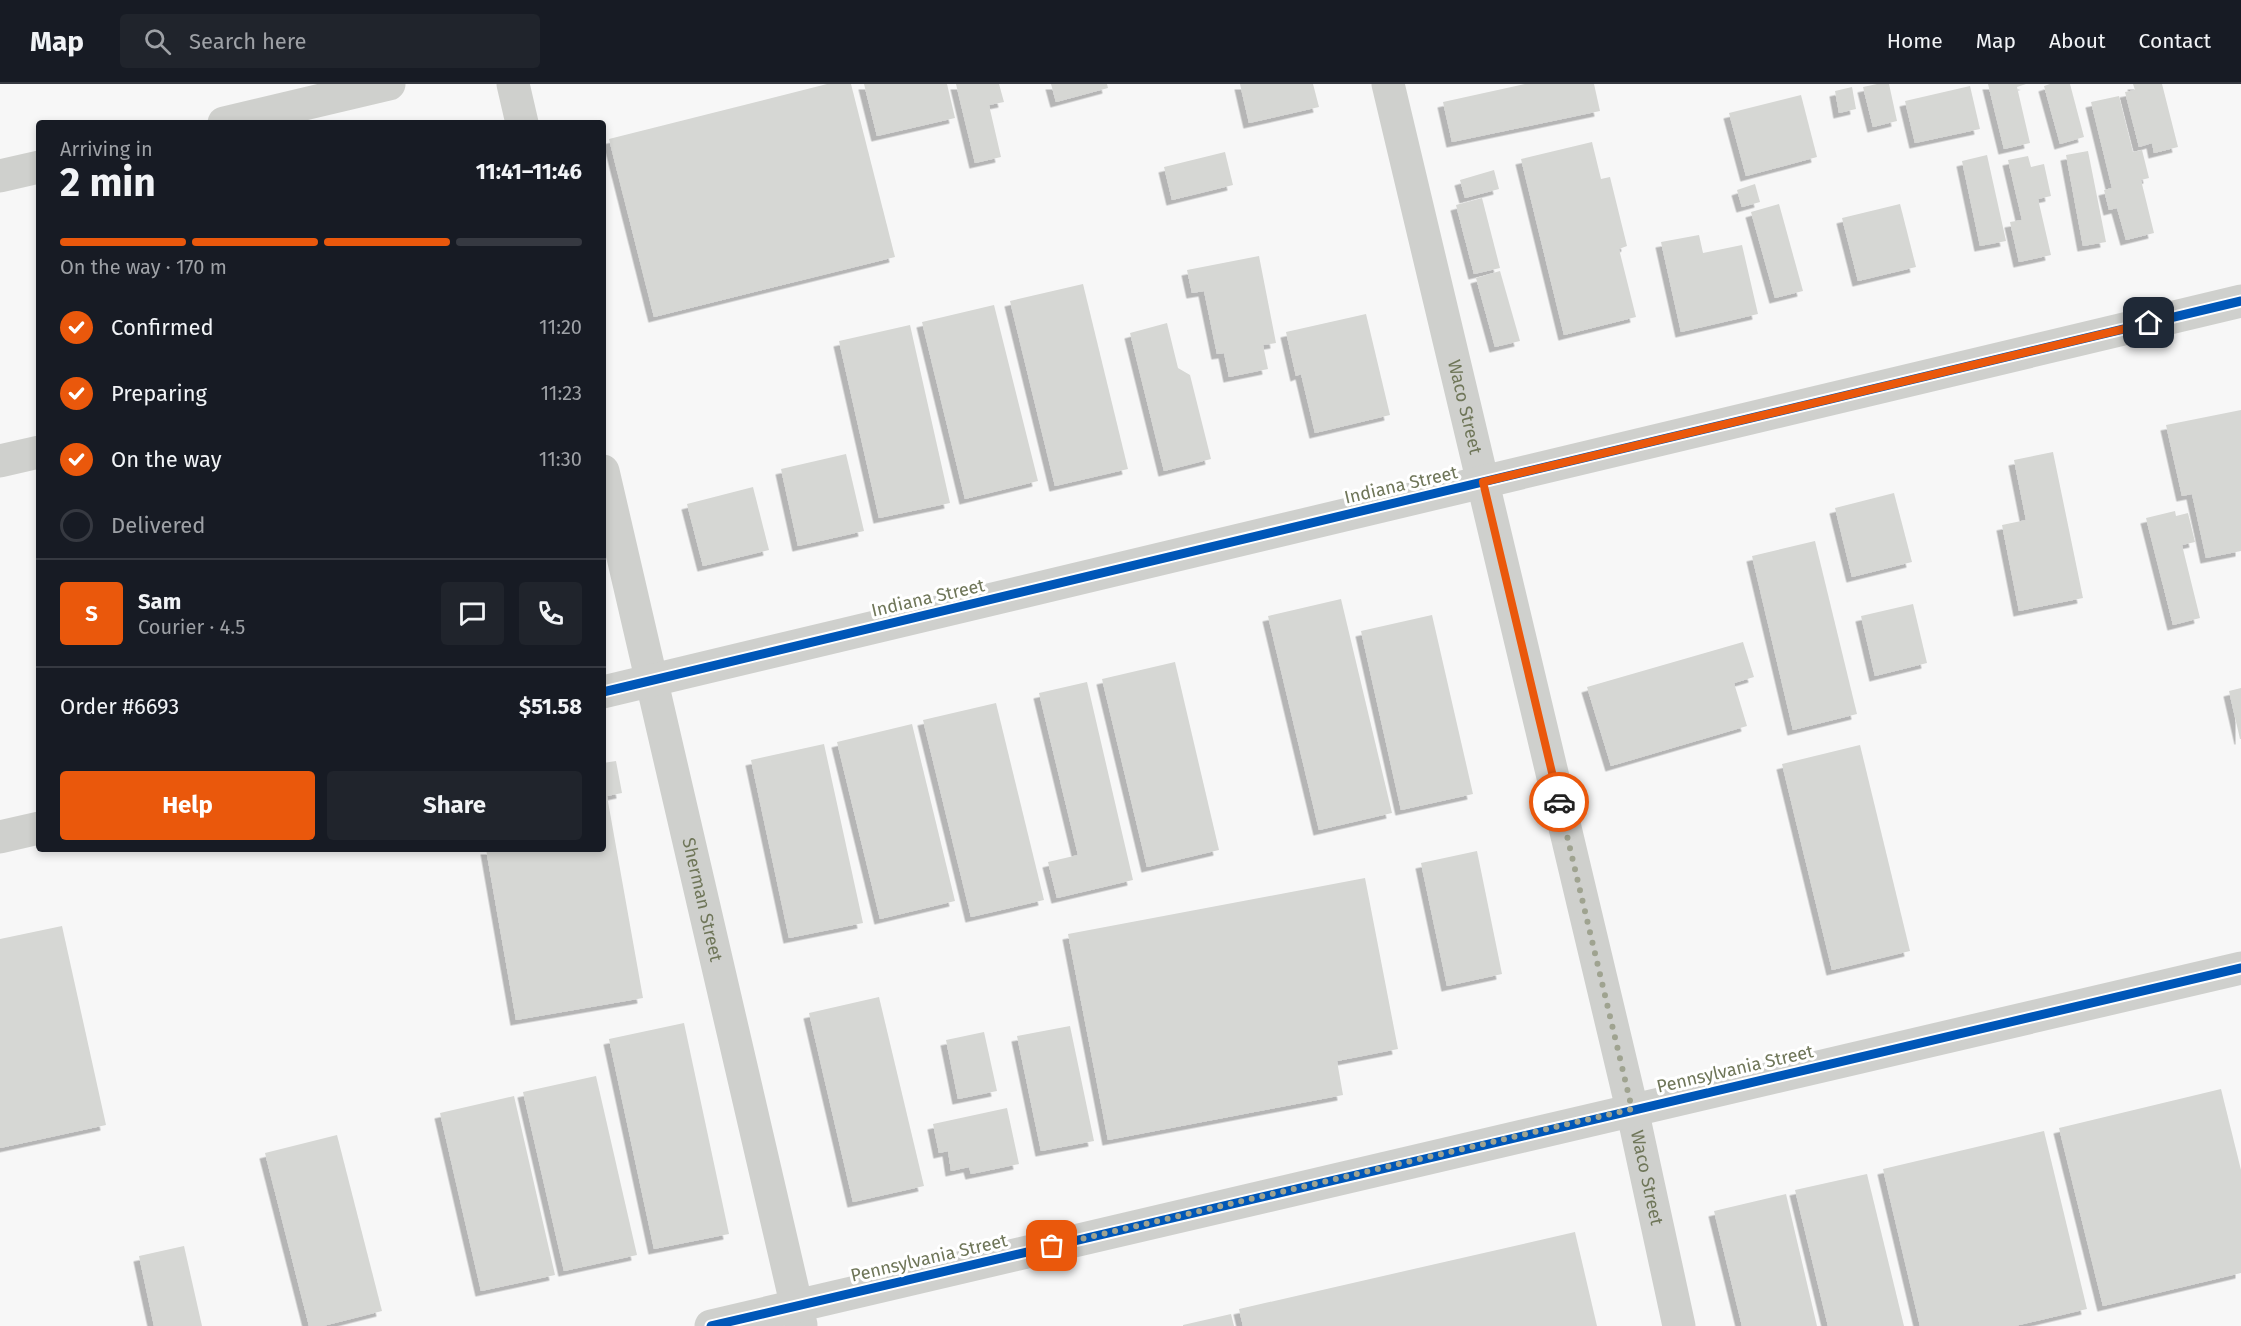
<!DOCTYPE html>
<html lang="en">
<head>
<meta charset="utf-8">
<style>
	:root { --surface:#171b24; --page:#20242c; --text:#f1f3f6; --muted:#9ea1a6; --line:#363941; --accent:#ea580c }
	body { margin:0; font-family:"Fira Sans",sans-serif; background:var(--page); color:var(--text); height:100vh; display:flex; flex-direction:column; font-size:22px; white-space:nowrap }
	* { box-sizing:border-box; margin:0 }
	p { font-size:20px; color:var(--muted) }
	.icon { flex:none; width:33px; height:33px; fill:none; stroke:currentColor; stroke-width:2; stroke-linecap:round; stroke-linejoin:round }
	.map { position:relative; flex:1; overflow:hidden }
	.panel { position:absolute; left:36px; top:36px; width:570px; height:732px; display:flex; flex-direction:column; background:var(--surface); border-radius:6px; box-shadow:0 3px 9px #0003 }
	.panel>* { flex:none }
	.pin { position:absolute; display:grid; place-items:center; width:51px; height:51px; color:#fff; margin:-26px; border-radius:12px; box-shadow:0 3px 9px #0006 }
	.courier { position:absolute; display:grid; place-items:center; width:60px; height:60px; margin:-30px; border:4px solid #ea580c; border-radius:50%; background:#fff; color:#222; box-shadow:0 2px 8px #0007 }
	.head em { font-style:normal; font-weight:700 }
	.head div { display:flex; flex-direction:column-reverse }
	.head { display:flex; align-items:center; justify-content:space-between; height:102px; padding:0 24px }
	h1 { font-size:39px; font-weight:700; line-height:45px }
	.bar { display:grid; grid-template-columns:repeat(4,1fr); gap:9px 6px; align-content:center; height:72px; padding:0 24px }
	.bar i { height:8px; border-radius:4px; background:var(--line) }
	.bar .current { background:var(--accent) }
	.bar p { grid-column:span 4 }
	.line { display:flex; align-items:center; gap:15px; padding:0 24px; border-top:2px solid var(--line) }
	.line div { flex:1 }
	.round { display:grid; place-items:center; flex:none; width:63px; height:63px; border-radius:6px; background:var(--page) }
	ol { padding:0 24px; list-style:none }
	li { display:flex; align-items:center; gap:18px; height:66px }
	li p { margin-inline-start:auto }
	li .icon { padding:6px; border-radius:50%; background:var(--accent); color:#fff; stroke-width:4 }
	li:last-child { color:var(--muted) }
	li i { width:33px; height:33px; border:3px solid var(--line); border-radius:50% }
	.primary-button { display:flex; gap:12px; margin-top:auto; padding:12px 24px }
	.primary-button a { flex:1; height:69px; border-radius:6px; background:var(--accent); color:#fff; font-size:24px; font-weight:700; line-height:69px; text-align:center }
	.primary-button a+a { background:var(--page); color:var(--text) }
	header { display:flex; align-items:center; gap:36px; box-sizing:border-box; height:84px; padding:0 30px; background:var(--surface); border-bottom:2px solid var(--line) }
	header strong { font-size:28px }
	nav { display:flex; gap:33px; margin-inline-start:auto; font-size:21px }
	.search { width:420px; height:54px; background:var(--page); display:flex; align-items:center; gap:15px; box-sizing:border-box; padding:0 21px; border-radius:6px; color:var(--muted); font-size:22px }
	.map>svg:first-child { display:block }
</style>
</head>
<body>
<header>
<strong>Map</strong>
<div class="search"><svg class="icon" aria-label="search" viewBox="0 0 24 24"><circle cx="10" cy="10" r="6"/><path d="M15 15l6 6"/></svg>Search here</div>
<nav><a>Home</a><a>Map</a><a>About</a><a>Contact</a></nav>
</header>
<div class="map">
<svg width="2241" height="1242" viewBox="0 0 2241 1242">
	<defs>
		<filter id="shadow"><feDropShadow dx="-5.5" dy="5.5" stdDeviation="0" flood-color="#0004"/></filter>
	</defs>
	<rect width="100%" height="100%" fill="#f7f7f7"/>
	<g fill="#d6d7d4" filter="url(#shadow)">
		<path d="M827,0H851L895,173L654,233L609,55Z"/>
		<path d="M864,0H947L955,34L877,52Z"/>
		<path d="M956,0H999L1004,18L989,21L1001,73L975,79Z"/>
		<path d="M1051,0H1107L1108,4L1056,18Z"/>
		<path d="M1240,0H1313L1319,23L1249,39Z"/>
		<path d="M1525,0H1594L1600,27L1452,58L1443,18Z"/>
		<path d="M1877,0H1889L1897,37L1873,43L1863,3Z"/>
		<path d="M1988,0H2026L2017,3L2030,59L2004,65Z"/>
		<path d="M2050,0H2070L2084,53L2060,60L2044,2Z"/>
		<path d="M2133,0H2162L2178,63L2154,69L2152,59L2139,63L2125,8L2135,6Z"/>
		<path d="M1970,2L1980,45L1915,59L1905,17Z"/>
		<path d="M1852,3L1856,25L1839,29L1835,7Z"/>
		<path d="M1801,11L1817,73L1746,92L1729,29Z"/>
		<path d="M2119,12L2133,68L2142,66L2149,94L2141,96L2154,149L2126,156L2117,124L2109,126L2104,106L2112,104L2091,18Z"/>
		<path d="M1592,58L1601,95L1610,93L1627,162L1619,165L1636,233L1564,251L1521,75Z"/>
		<path d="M2088,67L2106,158L2083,162L2066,71Z"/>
		<path d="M1225,68L1233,101L1172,116L1164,83Z"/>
		<path d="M1987,71L2006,157L1980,162L1962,77Z"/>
		<path d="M2028,72L2031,83L2044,80L2051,112L2038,115L2051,171L2019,178L2010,138L2022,136L2008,76Z"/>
		<path d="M1494,86L1499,105L1465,114L1460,96Z"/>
		<path d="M1755,100L1760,118L1742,123L1737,106Z"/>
		<path d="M1482,114L1500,184L1474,190L1456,121Z"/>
		<path d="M1779,120L1803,207L1775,214L1751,128Z"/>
		<path d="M1900,120L1916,183L1858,197L1842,134Z"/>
		<path d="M1699,151L1703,169L1742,161L1758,230L1681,248L1661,158Z"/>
		<path d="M1259,172L1276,259L1263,261L1268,285L1229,293L1224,269L1217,270L1204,207L1192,209L1187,186Z"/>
		<path d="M1500,187L1520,257L1495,263L1476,194Z"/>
		<path d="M1083,200L1128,385L1055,402L1010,217Z"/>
		<path d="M994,221L1038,397L965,415L922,238Z"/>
		<path d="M1366,230L1390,331L1315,349L1301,290L1296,292L1286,248Z"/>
		<path d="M1167,239L1178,284L1190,291L1211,375L1164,387L1130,249Z"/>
		<path d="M910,241L950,419L879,434L839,257Z"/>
		<path d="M2241,326V467L2206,474L2192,410L2182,412L2166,341Z"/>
		<path d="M2053,368L2083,514L2019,527L2002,441L2026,436L2014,376Z"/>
		<path d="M846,370L864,447L798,462L781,385Z"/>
		<path d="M753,403L769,466L703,482L687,420Z"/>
		<path d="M1894,409L1912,478L1852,493L1835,424Z"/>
		<path d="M2175,427L2176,432L2188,429L2195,458L2182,461L2200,534L2173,541L2146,434Z"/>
		<path d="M1815,457L1857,630L1793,646L1752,472Z"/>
		<path d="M1341,515L1392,729L1319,746L1268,532Z"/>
		<path d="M1913,520L1927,579L1875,592L1861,532Z"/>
		<path d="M1432,531L1473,710L1401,726L1361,547Z"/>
		<path d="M1743,558L1754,593L1734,599L1747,642L1611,682L1587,603Z"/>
		<path d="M1175,578L1219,766L1147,783L1102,595Z"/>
		<path d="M1087,598L1133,796L1057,814L1048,778L1078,771L1039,609Z"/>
		<path d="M2241,604V655H2240L2229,607Z"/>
		<path d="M996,619L1044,816L971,833L923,636Z"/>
		<path d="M912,640L955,817L880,835L837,658Z"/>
		<path d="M824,660L863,839L789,854L751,676Z"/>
		<path d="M1860,661L1910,867L1832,886L1782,680Z"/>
		<path d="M616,677L622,709L607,712L643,914L516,936L486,765H603V679Z"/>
		<path d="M1477,767L1502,890L1447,902L1421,779Z"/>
		<path d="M1365,794L1398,965L1337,977L1343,1011L1108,1056L1068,850Z"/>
		<path d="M62,842L106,1041L0,1064V855Z"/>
		<path d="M879,913L924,1102L853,1118L809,929Z"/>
		<path d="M684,939L729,1150L654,1165L609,955Z"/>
		<path d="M1070,942L1094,1057L1041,1067L1017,952Z"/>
		<path d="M984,948L997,1007L958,1015L946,956Z"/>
		<path d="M596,992L637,1171L564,1187L523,1008Z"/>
		<path d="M2221,1005L2241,1086V1189L2103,1222L2059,1044Z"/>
		<path d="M514,1012L555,1191L481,1207L440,1029Z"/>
		<path d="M1007,1024L1019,1080L971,1090L969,1083L951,1087L948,1067L939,1069L933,1040Z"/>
		<path d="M2044,1047L2087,1225L2015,1242H1920L1883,1085Z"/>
		<path d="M337,1051L382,1227L323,1242H309L265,1069Z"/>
		<path d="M1867,1090L1904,1242H1828L1795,1106Z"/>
		<path d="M1786,1110L1817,1242H1742L1714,1127Z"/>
		<path d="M1575,1148L1597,1242H1243L1239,1225Z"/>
		<path d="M184,1162L202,1242H154L139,1172Z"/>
		<path d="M1231,1230L1234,1242H1183V1241Z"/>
	</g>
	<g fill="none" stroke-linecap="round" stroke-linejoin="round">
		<g stroke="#cfd0cd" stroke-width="33">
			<path d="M513,0L522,39"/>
			<path id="s1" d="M1388,0L1632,1025L1679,1242"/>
			<path d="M224,39L389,0"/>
			<path d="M0,92L39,83"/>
			<path d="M0,377L39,368"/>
			<path id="s2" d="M603,387L801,1241"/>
			<path d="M603,608L2241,217"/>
			<path d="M0,753L39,744"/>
			<path d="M711,1242L2241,884"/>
		</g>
		<defs>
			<g id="cycleway">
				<path d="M603,608L2241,217"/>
				<path d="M711,1242L2241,884"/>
			</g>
		</defs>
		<use href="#cycleway" stroke="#fff" stroke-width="13"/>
		<use href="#cycleway" stroke="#0057b8" stroke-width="9"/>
	</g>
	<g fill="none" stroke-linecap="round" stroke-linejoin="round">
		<path stroke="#9fa390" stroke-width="6" stroke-dasharray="0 10.8" d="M1052,1162L1632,1025L1559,718"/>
		<path stroke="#ea580c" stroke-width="8" d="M1559,718L1483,398L2149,239"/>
	</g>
	<g text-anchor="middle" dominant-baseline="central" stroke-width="6" stroke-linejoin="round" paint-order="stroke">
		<g font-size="18" fill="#6f7659" stroke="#fff">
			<text stroke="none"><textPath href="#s1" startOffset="332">Waco Street</textPath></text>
			<text transform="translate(1401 401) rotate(-13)">Indiana Street</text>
			<text transform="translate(928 514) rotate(-13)">Indiana Street</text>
			<text stroke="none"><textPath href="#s2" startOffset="440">Sherman Street</textPath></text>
			<text transform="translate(1735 985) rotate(-13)">Pennsylvania Street</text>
			<text stroke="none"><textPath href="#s1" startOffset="1124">Waco Street</textPath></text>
			<text transform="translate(929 1174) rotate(-13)">Pennsylvania Street</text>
		</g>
	</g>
</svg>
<div class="pin" style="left:1052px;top:1162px;background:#ea580c"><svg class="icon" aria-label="bag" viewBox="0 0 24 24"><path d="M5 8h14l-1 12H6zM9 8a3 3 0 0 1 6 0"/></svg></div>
<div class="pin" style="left:2149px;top:239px;background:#1f2937"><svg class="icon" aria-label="home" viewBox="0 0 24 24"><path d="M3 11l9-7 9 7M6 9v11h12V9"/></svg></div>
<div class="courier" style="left:1559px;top:718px"><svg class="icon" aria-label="car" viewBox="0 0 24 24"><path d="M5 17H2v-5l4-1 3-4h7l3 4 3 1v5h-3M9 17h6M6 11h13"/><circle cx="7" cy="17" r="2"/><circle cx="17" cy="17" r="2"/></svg></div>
<section class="panel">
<div class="head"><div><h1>2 min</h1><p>Arriving in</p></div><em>11:41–11:46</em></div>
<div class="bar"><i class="current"></i><i class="current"></i><i class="current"></i><i></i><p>On the way · 170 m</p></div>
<ol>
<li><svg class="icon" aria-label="check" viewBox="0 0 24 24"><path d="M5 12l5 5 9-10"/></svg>Confirmed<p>11:20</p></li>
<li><svg class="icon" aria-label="check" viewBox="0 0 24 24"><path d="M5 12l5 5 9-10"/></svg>Preparing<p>11:23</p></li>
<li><svg class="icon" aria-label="check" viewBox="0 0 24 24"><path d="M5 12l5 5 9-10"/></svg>On the way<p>11:30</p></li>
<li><i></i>Delivered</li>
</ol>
<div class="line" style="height:108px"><b class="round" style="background:var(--accent);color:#fff">S</b><div><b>Sam</b><p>Courier · 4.5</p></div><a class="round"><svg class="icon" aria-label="chat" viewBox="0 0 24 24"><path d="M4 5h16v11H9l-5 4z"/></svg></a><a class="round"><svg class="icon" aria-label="phone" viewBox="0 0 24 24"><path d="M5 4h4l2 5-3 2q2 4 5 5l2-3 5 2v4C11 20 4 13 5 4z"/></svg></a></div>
<div class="line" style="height:78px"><div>Order #6693</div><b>$51.58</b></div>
<div class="primary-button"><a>Help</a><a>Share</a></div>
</section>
</div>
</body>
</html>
